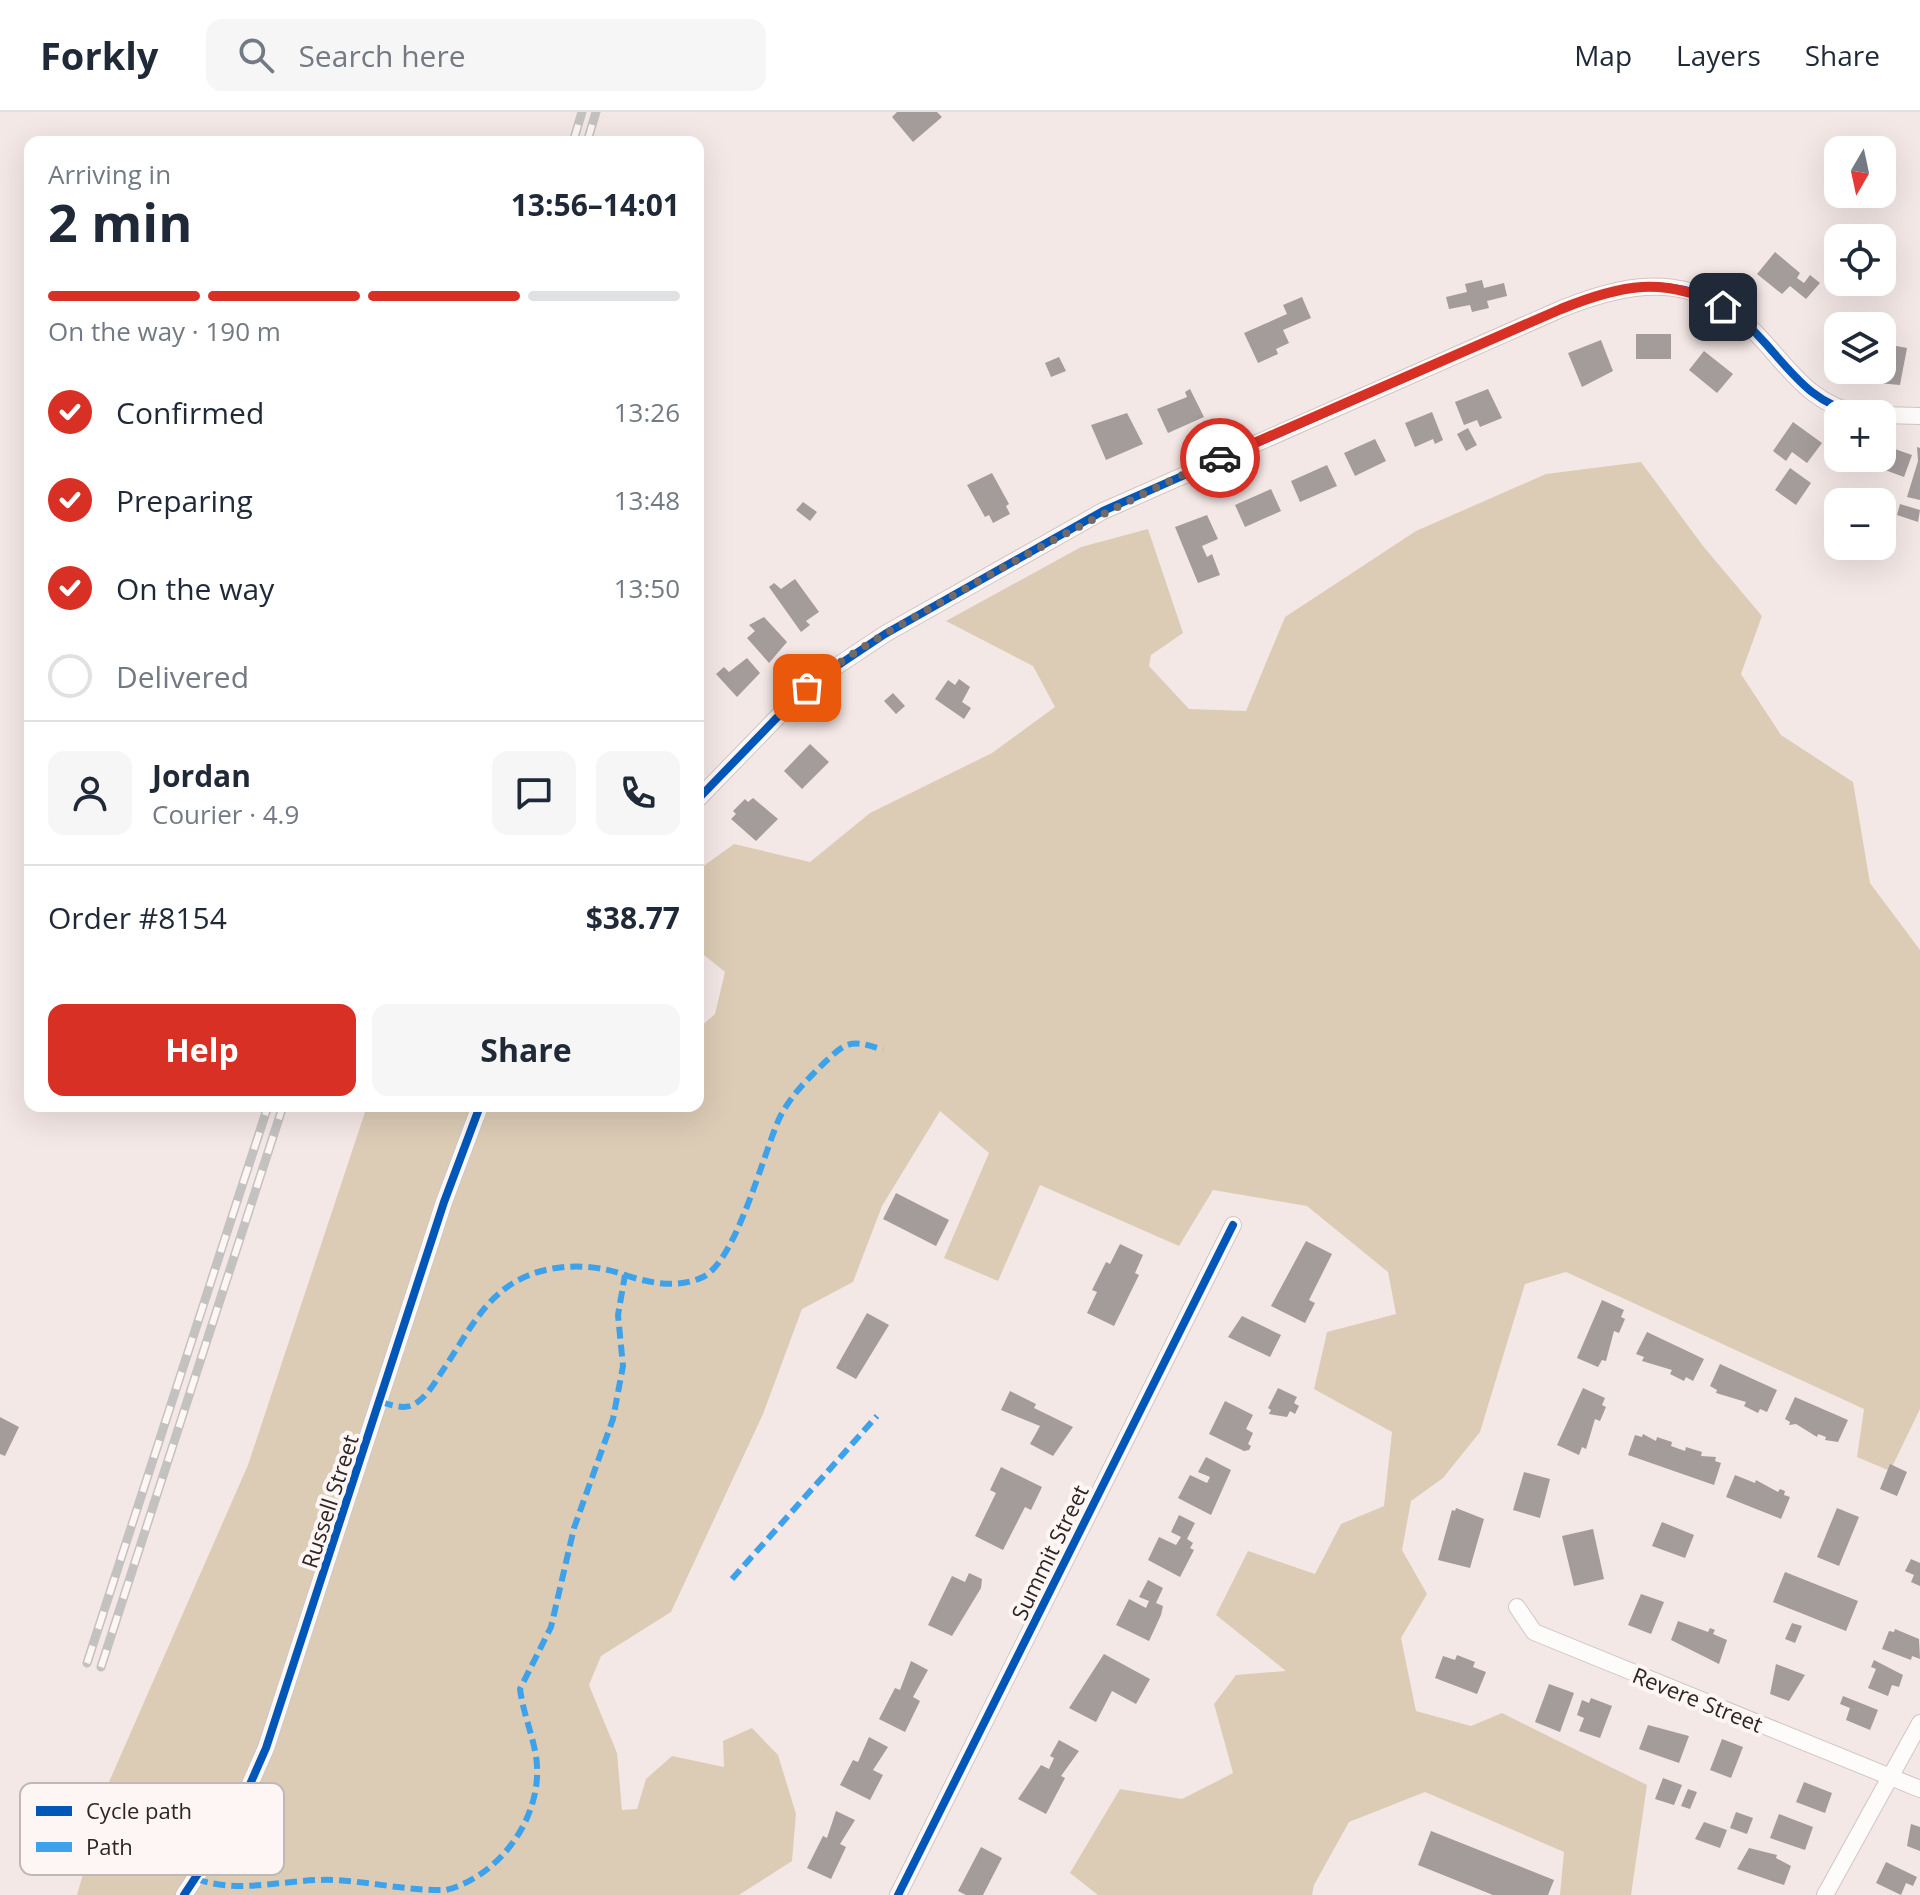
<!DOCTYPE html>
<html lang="en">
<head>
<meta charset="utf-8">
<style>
	:root { --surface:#fff; --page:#f6f6f7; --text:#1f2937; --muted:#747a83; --line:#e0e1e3; --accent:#d93025 }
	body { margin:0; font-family:"Open Sans",sans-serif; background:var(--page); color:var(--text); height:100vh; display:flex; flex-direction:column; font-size:30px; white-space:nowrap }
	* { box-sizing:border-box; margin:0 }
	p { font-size:26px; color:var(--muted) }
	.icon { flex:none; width:44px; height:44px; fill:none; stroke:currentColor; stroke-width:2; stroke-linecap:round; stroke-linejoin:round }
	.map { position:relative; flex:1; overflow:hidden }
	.sheet { position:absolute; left:24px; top:24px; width:680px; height:976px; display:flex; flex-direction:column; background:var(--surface); border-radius:16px; box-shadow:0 8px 32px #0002 }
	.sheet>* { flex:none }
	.needle { width:52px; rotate:189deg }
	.fabs { position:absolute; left:1824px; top:24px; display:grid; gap:16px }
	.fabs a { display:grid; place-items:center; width:72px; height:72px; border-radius:16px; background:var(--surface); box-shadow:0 8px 32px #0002; font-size:40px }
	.pin { position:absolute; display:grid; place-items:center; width:68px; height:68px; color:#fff; margin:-34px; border-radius:16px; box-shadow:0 4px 12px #0006 }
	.courier { position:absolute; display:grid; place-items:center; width:80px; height:80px; margin:-40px; border:6px solid #d93025; border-radius:50%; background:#fff; color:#222; box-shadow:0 2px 10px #0007 }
	.headline em { font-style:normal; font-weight:700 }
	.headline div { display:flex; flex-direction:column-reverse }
	.headline { display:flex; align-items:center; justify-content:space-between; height:136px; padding:0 24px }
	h1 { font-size:52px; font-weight:700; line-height:60px }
	.bar { display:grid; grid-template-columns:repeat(4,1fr); gap:12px 8px; align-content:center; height:96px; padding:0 24px }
	.bar i { height:10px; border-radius:6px; background:var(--line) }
	.bar .active { background:var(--accent) }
	.bar p { grid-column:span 4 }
	.line { display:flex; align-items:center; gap:20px; padding:0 24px; border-top:2px solid var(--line) }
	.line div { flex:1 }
	.round { display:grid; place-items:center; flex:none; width:84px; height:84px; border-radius:16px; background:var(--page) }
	ol { padding:0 24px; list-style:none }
	li { display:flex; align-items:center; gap:24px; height:88px }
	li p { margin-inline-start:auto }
	li .icon { padding:8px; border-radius:50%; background:var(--accent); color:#fff; stroke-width:4 }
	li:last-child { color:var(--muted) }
	li i { width:44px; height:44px; border:4px solid var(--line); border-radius:50% }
	.primary-button { display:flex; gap:16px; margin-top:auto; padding:16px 24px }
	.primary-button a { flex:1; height:92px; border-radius:16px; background:var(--accent); color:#fff; font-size:32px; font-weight:700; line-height:92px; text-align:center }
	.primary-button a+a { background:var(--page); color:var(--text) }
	header { display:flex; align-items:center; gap:48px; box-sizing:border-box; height:112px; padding:0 40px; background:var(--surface); border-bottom:2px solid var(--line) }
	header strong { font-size:38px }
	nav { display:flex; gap:44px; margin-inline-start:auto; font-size:28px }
	.search { width:560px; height:72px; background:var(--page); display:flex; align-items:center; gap:20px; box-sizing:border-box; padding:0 28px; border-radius:16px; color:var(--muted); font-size:30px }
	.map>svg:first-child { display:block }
</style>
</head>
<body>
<header>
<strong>Forkly</strong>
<div class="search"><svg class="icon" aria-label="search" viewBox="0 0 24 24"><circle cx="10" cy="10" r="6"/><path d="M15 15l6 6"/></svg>Search here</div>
<nav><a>Map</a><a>Layers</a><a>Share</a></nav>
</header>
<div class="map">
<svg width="1920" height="1783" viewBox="0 0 1920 1783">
	<rect width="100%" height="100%" fill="#f4e8e6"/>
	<path fill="#dcccb6" d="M1641,350L1703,434L1762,504L1741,562L1781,623L1853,670L1870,771L1920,838V1297L1890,1359L1857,1345L1864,1297L1566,1160L1525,1172L1480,1320L1443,1366L1411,1389L1402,1438L1427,1482L1401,1526L1416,1599L1471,1614L1502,1601L1647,1673L1631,1783H1560L1564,1740L1425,1680L1349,1710L1314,1773L1312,1783H1098L1070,1761L1120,1677L1182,1687L1233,1661L1214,1592L1236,1563L1286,1559L1216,1503L1248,1439L1315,1462L1341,1412L1384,1394L1392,1320L1314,1277L1327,1220L1396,1202L1388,1160L1307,1094L1213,1078L1179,1134L1040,1073L998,1169L944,1146L989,1041L940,999L882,1094L853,1170L802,1197L763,1302L671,1500L601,1544L589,1573L617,1641L622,1698L637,1697L646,1667L672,1644L724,1655L723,1629L752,1616L778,1643L796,1702L792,1749L739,1783H77L109,1670L248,1353L367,994H698V917L715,902L725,860L698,838V758L734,732L810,750L870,701L992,641L1055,595L1033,554L946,509L1081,435L1148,417L1183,521L1151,543L1149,554L1189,597L1246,599L1285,505L1416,419L1546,362Z"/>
	<g fill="#a49b9b">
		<path d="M897,0H937L942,5L913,30L892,5Z"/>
		<path d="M1775,140L1800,161L1797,166L1804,171L1810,163L1820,171L1806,187L1790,174L1782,182L1757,162Z"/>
		<path d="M1482,168L1484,176L1504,171L1507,184L1487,189L1489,196L1472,200L1470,193L1449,197L1446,185L1467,180L1465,172Z"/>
		<path d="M1302,185L1311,206L1283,218L1289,231L1276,237L1278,242L1258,251L1244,221L1287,202L1283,193Z"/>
		<rect x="1636" y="222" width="35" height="25"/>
		<path d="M1601,228L1613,259L1582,275L1568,241Z"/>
		<path d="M1886,232L1907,236L1900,273L1878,271Z"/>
		<path d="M1704,239L1733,262L1717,281L1689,258Z"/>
		<path d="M1059,245L1066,259L1051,265L1045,251Z"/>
		<path d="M1190,277L1204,305L1168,321L1157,297L1187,285L1185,280Z"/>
		<path d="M1488,277L1502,306L1480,315L1477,308L1464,313L1455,290Z"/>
		<path d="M1432,300L1443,328L1435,332L1433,327L1415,335L1405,311Z"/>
		<path d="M1127,301L1143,332L1106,348L1091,313Z"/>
		<path d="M1793,310L1822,331L1807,351L1792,340L1786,349L1773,339Z"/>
		<path d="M1468,316L1477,333L1466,339L1457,322Z"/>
		<path d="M1375,327L1386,349L1355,364L1344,341Z"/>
		<path d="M1917,335L1920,336V388L1907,385L1918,349Z"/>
		<path d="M1892,336L1912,343L1904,365L1885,358Z"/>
		<path d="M1327,353L1337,374L1300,390L1291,369Z"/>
		<path d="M1790,356L1811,371L1796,393L1775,378Z"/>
		<path d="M992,361L1009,392L1006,394L1010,402L993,411L989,403L985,405L967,373Z"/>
		<path d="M1271,377L1281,399L1245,415L1235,393Z"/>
		<path d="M803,390L817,400L810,409L796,398Z"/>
		<path d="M1900,392L1920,398L1918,410L1897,403Z"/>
		<path d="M1207,403L1218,427L1202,434L1207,445L1212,442L1220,463L1198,471L1175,415Z"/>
		<path d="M795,467L819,500L806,509L810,513L801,520L769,475L774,471L781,477Z"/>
		<path d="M764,505L787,530L769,551L747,526L755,519L749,513Z"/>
		<path d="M747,546L760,561L737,585L716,562L724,555L729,560Z"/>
		<path d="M959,567L970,575L962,590L971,596L964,607L935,587L948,568L955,573Z"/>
		<path d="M893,581L905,594L896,602L884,589Z"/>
		<path d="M810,632L829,650L802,677L784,659Z"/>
		<path d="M753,686L778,707L756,729L731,707L736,702L733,699L745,687L748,690Z"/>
		<path d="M896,1081L949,1108L936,1134L883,1107Z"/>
		<path d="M1306,1129L1332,1142L1309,1188L1315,1191L1305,1211L1271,1194Z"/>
		<path d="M1120,1132L1143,1143L1135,1161L1139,1163L1114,1214L1087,1201L1097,1180L1092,1178L1106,1150L1110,1152Z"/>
		<path d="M1602,1188L1624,1198L1621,1205L1625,1207L1619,1221L1614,1219L1606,1249L1602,1248L1598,1255L1577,1246Z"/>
		<path d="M867,1201L889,1213L856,1267L836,1256Z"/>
		<path d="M1242,1204L1281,1223L1270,1245L1228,1225Z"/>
		<path d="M1647,1220L1704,1247L1693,1269L1686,1265L1684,1269L1670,1262L1672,1258L1642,1249L1644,1245L1636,1242Z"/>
		<path d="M1720,1252L1777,1278L1767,1300L1760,1297L1758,1301L1744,1294L1746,1290L1716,1281L1717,1278L1710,1274Z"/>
		<path d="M1278,1276L1297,1285L1294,1291L1299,1294L1295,1302L1290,1299L1287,1305L1269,1302L1271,1298L1268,1296Z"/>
		<path d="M1583,1276L1605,1286L1602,1293L1606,1295L1600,1309L1595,1307L1586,1337L1582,1335L1579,1343L1557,1333Z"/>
		<path d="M1010,1279L1036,1292L1034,1296L1073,1315L1053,1344L1030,1332L1040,1314L1001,1298Z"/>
		<path d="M1795,1285L1848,1308L1838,1330L1825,1328L1826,1325L1818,1322L1817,1325L1796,1312L1789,1313L1790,1310L1785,1307Z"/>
		<path d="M1225,1289L1253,1303L1246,1317L1253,1321L1248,1332L1251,1334L1249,1338L1244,1339L1209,1322Z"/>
		<path d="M0,1305L19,1315L5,1344L0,1342Z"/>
		<path d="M1643,1322L1656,1329L1657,1325L1672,1330L1671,1334L1685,1339L1686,1335L1702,1340L1701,1344L1716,1345L1715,1349L1721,1351L1714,1373L1628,1343L1635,1323L1642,1325Z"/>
		<path d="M1206,1345L1231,1358L1211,1403L1178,1386L1190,1363L1207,1371L1210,1365L1198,1360Z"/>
		<path d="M1890,1352L1907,1360L1897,1384L1880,1377Z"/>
		<path d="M1001,1355L1042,1375L1031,1398L1025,1395L1003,1438L975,1424L996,1381L990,1378Z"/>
		<path d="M1524,1360L1550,1367L1540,1406L1513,1398Z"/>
		<path d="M1735,1363L1755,1371L1756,1368L1778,1380L1780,1377L1785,1379L1784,1383L1790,1385L1781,1407L1726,1385Z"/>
		<path d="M1456,1396L1484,1407L1470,1456L1438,1448L1452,1398L1455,1399Z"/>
		<path d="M1837,1396L1859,1405L1839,1454L1817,1445Z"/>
		<path d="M1179,1403L1195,1411L1187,1427L1193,1431L1190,1436L1194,1438L1180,1465L1148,1448L1159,1425L1176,1433L1181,1425L1171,1420Z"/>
		<path d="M1662,1410L1694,1423L1685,1446L1652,1434Z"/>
		<path d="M1593,1417L1604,1467L1574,1474L1562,1424Z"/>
		<path d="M1911,1447L1920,1451V1474L1911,1470L1914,1463L1905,1459Z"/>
		<path d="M1785,1460L1858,1489L1846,1519L1773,1490Z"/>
		<path d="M969,1461L982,1467L981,1476L952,1524L928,1513L952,1464L965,1470Z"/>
		<path d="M1148,1468L1163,1476L1156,1491L1163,1494L1161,1503L1149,1529L1116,1513L1129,1487L1146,1496L1149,1489L1139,1485Z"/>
		<path d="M1641,1482L1664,1490L1651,1522L1628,1513Z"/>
		<path d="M1678,1509L1708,1520L1710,1516L1715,1518L1713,1522L1727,1528L1719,1552L1671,1528Z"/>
		<path d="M1792,1511L1802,1514L1795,1531L1785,1527Z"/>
		<path d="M1895,1517L1919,1527L1920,1547L1912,1544L1911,1548L1882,1537L1889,1519L1894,1520Z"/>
		<path d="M1104,1542L1150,1567L1136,1592L1112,1579L1096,1610L1069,1596Z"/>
		<path d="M1457,1543L1475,1550L1473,1555L1486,1560L1477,1582L1435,1566L1443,1544L1455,1548Z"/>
		<path d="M1874,1548L1903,1563L1899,1575L1892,1573L1888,1584L1868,1576L1876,1557L1871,1555Z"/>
		<path d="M911,1549L928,1558L913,1585L920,1589L905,1620L879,1607L895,1576L900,1578Z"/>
		<path d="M1776,1552L1805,1563L1789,1589L1770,1582Z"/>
		<path d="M1549,1572L1574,1581L1560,1620L1535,1610Z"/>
		<path d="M1843,1584L1878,1598L1870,1618L1846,1608L1850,1596L1840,1592Z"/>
		<path d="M1591,1586L1612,1594L1600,1626L1579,1619L1584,1606L1577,1603L1582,1588L1589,1591Z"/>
		<path d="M1648,1613L1689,1624L1679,1651L1639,1637Z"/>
		<path d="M869,1625L888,1635L873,1658L883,1663L870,1688L840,1673L853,1648L858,1650Z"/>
		<path d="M1722,1627L1743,1635L1731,1666L1710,1658Z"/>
		<path d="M1059,1628L1079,1639L1061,1664L1065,1666L1046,1702L1018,1687L1041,1653L1049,1657L1054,1646L1050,1644Z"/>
		<path d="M1663,1666L1682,1673L1674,1693L1655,1687Z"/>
		<path d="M1804,1670L1832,1681L1825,1701L1796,1690Z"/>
		<path d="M1688,1677L1697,1680L1690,1697L1681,1694Z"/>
		<path d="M836,1699L855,1708L840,1732L846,1735L831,1767L807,1756L823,1724L827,1726Z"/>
		<path d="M1736,1700L1753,1706L1747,1722L1730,1716Z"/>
		<path d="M1779,1702L1813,1715L1805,1738L1770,1726Z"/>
		<path d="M1704,1710L1727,1718L1720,1736L1695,1727Z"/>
		<path d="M1911,1712L1920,1715V1739L1907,1734Z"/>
		<path d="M1431,1719L1554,1768L1548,1783H1493L1418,1753Z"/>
		<path d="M981,1735L1002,1746L983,1783H966L958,1779Z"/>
		<path d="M1749,1736L1777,1743L1776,1746L1791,1754L1784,1773L1737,1757Z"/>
		<path d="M1886,1750L1917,1765L1913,1774L1906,1771L1901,1783L1876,1771Z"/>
	</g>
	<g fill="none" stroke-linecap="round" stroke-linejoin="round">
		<defs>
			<g id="minor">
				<path d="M1882,303L1920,304"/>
				<path d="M698,687L793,589L822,564L885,522L1103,399L1561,197C1642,164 1704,161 1766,232C1795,265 1816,294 1861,302"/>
				<path d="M1517,1495L1534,1520L1920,1677"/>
				<path d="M184,1783L236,1704L266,1636L444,1090L480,994"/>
				<path d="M898,1783L1233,1113"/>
				<path d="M1825,1783L1920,1611"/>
			</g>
		</defs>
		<use href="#minor" stroke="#cfc6c4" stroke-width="18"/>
		<use href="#minor" stroke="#fdfcfb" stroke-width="16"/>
		<defs>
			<g id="rail">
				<path d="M573,30L582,0"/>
				<path d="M587,30L596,0"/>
				<path d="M87,1551L268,994"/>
				<path d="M101,1555L283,994"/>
				<path d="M24,1750L30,1730"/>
				<path d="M36,1753L42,1733"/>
			</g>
		</defs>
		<use href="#rail" stroke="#c4c1c1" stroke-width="9"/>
		<use href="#rail" stroke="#fef6f4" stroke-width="6" stroke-dasharray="18" stroke-linecap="butt"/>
		<g stroke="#3ea2eb" stroke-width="6" stroke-dasharray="12 6" stroke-linecap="butt">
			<path d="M625,1163C649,1171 678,1177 703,1165C736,1149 763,1043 779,1007C789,986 804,971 820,955C846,930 849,926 883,938"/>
			<path d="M732,1467L877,1304"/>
			<path d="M196,1767C243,1783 286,1766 335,1768C372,1770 409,1779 446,1778C501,1764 545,1702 536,1644C532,1621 523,1600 520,1577L551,1515L574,1416L613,1307L623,1254L618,1203L625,1163C586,1149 536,1151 502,1179C477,1199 461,1232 443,1258C435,1270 425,1289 410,1294C400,1297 390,1292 380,1290"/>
		</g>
		<defs>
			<g id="cycleway">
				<path d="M698,687L793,589L822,564L885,522L1103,399L1561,197C1642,164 1704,161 1766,232C1795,265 1816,294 1861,302"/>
				<path d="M184,1783L236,1704L266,1636L444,1090L480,994"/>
				<path d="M898,1783L1233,1113"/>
			</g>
		</defs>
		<use href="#cycleway" stroke="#fef6f4" stroke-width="13"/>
		<use href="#cycleway" stroke="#0057b8" stroke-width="8"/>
	</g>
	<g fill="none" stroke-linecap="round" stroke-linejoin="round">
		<path stroke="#736a68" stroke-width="8" stroke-dasharray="0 14.4" d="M807,576C849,540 899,514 947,487C1037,436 1126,388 1220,346"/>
		<path stroke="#d93025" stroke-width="10" d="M1220,346L1561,197C1620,173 1664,163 1723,195"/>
	</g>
	<g text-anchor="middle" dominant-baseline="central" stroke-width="8" stroke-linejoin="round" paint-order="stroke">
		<g font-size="22" fill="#2d2624" stroke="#fef6f4">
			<text transform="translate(329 1389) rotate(-72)">Russell Street</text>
			<text transform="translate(1049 1440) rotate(-64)">Summit Street</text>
			<text transform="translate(1698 1587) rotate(22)">Revere Street</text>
		</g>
	</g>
	<rect x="20" y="1671" width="264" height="92" rx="12" fill="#fef6f4" stroke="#bfb8b6" stroke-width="2"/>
	<rect x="36" y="1694" width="36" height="10" fill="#0057b8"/>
	<rect x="36" y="1730" width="36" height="10" fill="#3ea2eb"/>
	<g font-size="22" fill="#2d2624">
		<text x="86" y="1707">Cycle path</text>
		<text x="86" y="1743">Path</text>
	</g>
</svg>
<div class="fabs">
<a><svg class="needle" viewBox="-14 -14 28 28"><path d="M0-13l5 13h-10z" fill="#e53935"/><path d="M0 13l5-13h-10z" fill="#747a83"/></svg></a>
<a><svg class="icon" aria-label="locate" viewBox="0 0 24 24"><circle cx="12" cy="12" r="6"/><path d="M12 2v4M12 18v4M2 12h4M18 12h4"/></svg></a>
<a><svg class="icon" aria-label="layers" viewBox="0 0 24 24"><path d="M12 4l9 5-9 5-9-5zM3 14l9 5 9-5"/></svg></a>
<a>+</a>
<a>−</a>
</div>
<div class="pin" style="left:807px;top:576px;background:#ea580c"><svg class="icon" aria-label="bag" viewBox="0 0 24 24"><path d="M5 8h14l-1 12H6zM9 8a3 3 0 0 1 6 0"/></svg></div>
<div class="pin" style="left:1723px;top:195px;background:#1f2937"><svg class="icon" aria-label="home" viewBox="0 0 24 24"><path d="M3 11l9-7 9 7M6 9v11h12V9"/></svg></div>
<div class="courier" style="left:1220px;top:346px"><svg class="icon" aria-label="car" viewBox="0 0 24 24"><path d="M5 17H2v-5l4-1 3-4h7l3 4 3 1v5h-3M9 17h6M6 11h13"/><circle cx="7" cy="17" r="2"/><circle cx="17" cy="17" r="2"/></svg></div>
<section class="sheet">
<div class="headline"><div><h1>2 min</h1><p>Arriving in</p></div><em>13:56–14:01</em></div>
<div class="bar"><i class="active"></i><i class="active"></i><i class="active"></i><i></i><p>On the way · 190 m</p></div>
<ol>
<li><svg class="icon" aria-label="check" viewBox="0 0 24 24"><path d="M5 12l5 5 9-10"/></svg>Confirmed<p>13:26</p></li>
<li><svg class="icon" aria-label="check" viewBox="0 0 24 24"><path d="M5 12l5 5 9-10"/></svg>Preparing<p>13:48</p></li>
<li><svg class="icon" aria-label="check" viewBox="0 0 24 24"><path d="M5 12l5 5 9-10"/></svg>On the way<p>13:50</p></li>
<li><i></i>Delivered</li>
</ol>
<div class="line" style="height:144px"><a class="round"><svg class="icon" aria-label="person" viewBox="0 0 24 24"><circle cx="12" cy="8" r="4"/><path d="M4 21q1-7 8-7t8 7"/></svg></a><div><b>Jordan</b><p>Courier · 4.9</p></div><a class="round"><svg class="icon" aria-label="chat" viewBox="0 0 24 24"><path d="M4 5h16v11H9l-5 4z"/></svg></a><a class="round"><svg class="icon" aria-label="phone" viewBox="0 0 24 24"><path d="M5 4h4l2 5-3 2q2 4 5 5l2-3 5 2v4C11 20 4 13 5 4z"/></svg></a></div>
<div class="line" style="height:104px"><div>Order #8154</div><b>$38.77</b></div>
<div class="primary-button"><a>Help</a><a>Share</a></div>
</section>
</div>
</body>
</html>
